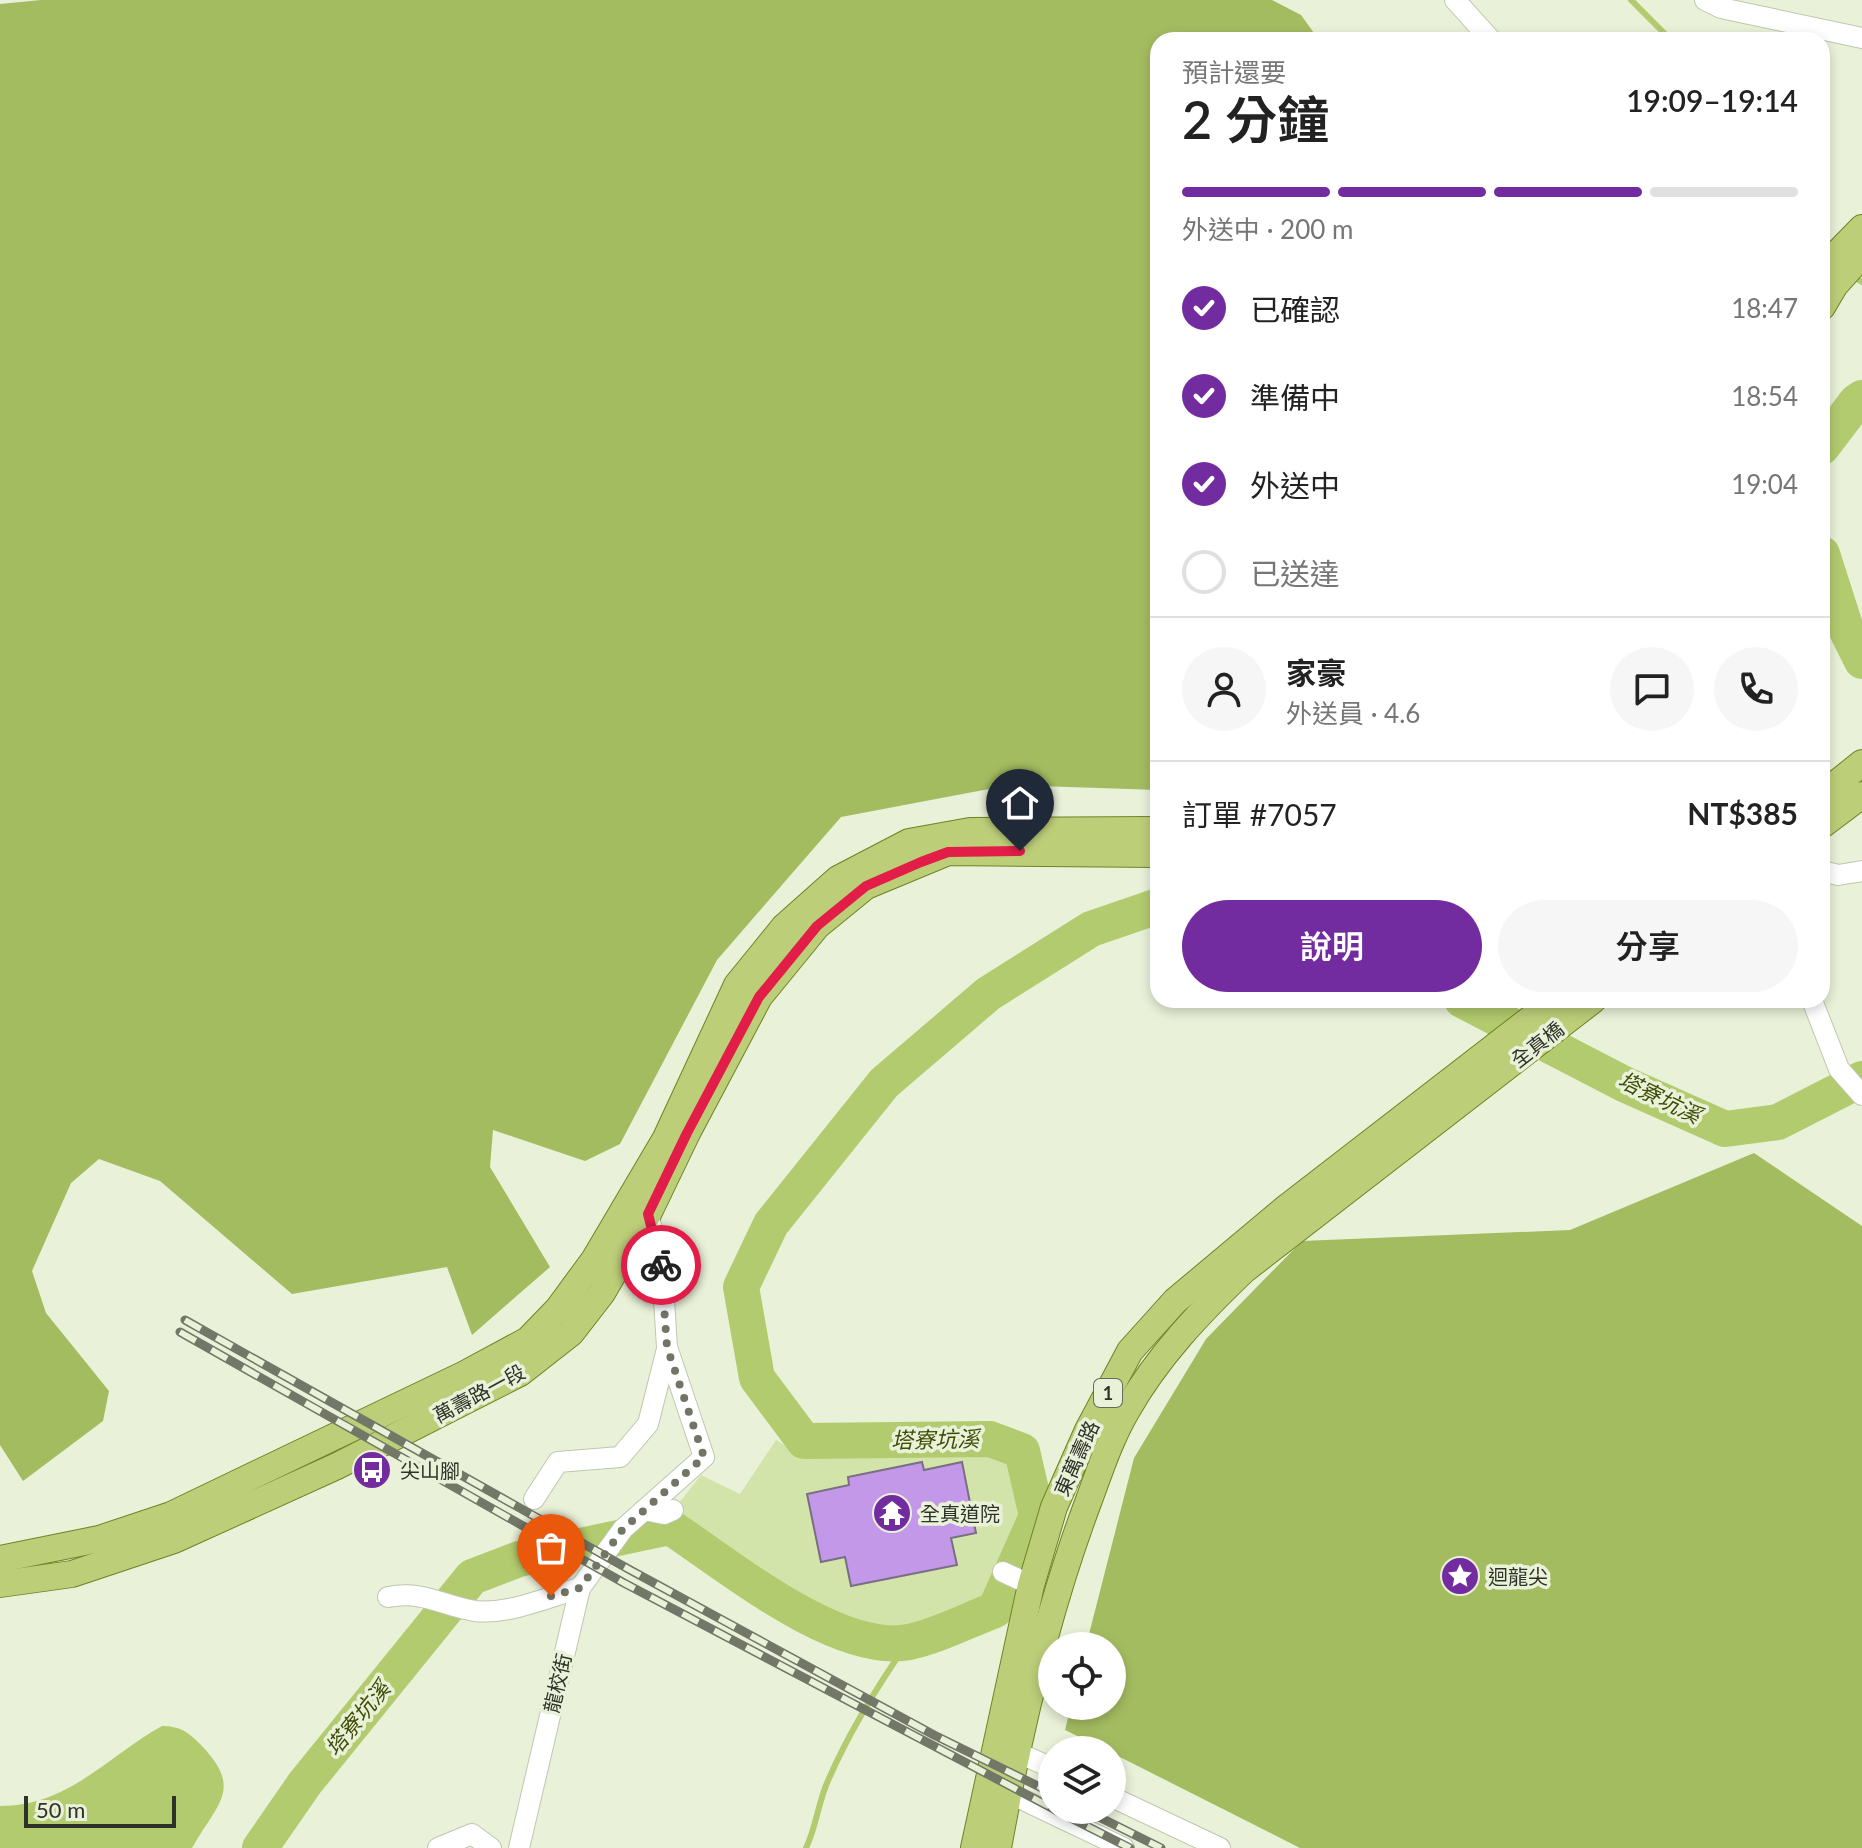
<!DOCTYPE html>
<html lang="zh-TW">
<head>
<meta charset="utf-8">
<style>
	:root { --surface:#fff; --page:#f6f6f6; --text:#222; --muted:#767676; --line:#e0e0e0; --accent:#722ca0 }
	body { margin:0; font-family:Lato,"Noto Sans TC",sans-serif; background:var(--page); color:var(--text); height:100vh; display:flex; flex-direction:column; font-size:30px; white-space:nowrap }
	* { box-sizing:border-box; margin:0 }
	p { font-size:26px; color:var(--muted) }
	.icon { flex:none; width:44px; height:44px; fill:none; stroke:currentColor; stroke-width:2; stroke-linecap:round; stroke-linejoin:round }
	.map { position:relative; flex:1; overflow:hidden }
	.panel { position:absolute; left:1150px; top:32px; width:680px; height:976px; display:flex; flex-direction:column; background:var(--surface); border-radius:24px; box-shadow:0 4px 12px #0003 }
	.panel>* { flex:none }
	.tools { position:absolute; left:1038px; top:1632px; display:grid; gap:16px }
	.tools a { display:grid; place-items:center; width:88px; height:88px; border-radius:50%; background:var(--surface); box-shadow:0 4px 12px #0003; font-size:40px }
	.scale { position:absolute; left:24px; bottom:20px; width:152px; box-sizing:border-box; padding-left:8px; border:4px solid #2f3229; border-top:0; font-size:22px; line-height:28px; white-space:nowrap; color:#2f3229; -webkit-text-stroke:6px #e9f1d8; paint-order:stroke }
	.pin { position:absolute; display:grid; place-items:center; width:68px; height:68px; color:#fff; margin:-82px -34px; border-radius:50% 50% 50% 0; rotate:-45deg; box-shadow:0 0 8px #0007 }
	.pin .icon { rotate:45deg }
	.courier { position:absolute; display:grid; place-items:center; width:80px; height:80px; margin:-40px; border:6px solid #e11d48; border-radius:50%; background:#fff; color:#222; box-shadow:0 2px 10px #0007 }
	.summary em { font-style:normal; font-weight:600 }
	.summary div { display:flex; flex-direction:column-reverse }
	.summary { display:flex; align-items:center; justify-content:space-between; height:136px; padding:0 32px }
	h1 { font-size:52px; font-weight:600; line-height:60px }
	.bar { display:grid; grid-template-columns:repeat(4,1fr); gap:12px 8px; align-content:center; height:96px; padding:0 32px }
	.bar i { height:10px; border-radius:6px; background:var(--line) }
	.bar .on { background:var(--accent) }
	.bar p { grid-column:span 4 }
	.line { display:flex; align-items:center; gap:20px; padding:0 32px; border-top:2px solid var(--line) }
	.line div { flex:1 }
	.round { display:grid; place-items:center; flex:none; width:84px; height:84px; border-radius:42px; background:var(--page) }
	ol { padding:0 32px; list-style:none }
	li { display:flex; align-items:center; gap:24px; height:88px }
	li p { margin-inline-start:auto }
	li .icon { padding:8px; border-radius:50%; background:var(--accent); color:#fff; stroke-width:4 }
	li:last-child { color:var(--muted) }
	li i { width:44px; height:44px; border:4px solid var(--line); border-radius:50% }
	.primary-button { display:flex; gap:16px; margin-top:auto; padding:16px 32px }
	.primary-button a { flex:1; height:92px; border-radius:48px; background:var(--accent); color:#fff; font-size:32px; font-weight:600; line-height:92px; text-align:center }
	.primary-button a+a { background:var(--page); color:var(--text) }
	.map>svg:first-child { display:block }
</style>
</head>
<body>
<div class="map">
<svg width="1862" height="1848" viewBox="0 0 1862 1848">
	<rect width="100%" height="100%" fill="#e9f1d8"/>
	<path fill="#d3e4ab" d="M776,1440L798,1453L980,1450L1014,1460L1026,1512L993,1598L918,1627L881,1633L816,1613L668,1517L701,1475L740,1494Z"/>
	<g fill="#a4bc60">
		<path d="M41,0H1272L1301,15L1319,40H1158V790L1010,785L841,817L717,960L620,1144L585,1161L493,1130L490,1167L550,1267L472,1335L447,1267L292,1294L160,1181L99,1159L71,1183L32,1271L46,1313L109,1391L103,1421L23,1481L0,1445V4Z"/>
		<path d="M1754,1153L1862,1226V1848H1300L1112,1753V1750H1106L1065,1730L1071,1706H1112V1646H1086L1134,1458L1206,1339L1302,1241L1570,1230Z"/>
	</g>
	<path fill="#b2cb6e" d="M162,1726C180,1726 188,1732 200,1744C244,1789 218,1802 192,1848H0V1806C69,1806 106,1757 162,1726Z"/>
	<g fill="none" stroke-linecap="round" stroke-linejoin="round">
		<g stroke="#b2cb6e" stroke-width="6">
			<path d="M1631,0L1671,40"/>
			<path d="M1851,275L1862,282"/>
			<path d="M806,1848C816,1827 818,1804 827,1783C848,1734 878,1685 908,1642"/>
		</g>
		<g stroke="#b2cb6e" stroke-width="36">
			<path d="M1822,447L1856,402L1862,398"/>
			<path d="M1822,554L1846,629L1862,661"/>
			<path d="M1462,1000L1624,1084L1725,1129L1778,1122L1862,1079"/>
			<path d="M260,1848L305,1783L472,1577L519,1559L670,1527C728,1565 838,1656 909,1642C938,1636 968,1620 995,1610L1037,1516L1022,1451L990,1439L804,1441L757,1378L741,1287L771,1224L884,1083L988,994L1091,929L1158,906"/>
		</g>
	</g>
	<path fill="#c398e9" stroke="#796f83" stroke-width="2" d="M922,1462L924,1470L962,1462L976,1533L951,1538L957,1565L851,1586L845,1557L821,1562L807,1494L849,1485L848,1477Z"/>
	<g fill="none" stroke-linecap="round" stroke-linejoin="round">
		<defs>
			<g id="minor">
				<path d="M1455,0L1491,40"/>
				<path d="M1705,0L1721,8L1862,38"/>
				<path d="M1822,871L1838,875L1862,871"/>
				<path d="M1812,1000L1839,1069L1862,1095"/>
				<path d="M534,1499L558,1462L620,1457L648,1424L667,1349"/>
				<path d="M644,1510L664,1514L673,1510"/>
				<path d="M1003,1572L1031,1585"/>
				<path d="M388,1597C424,1590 442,1606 475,1611C508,1615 548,1597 580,1588"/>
				<path d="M1005,1747L1052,1768"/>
				<path d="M996,1787L1124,1848"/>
				<path d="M1112,1797L1220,1848"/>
				<path d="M438,1848L472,1834L491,1848"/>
				<path d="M519,1848L580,1588L623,1529L704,1457L667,1347L662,1268L648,1214L643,1210"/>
			</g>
			<g id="major">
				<path d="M1822,269L1862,228"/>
				<path d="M1822,307L1835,285L1862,255"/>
				<path d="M1822,795L1862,763"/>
				<path d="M1822,825L1862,795"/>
				<path d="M0,1559L99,1539L171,1515L465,1374L528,1340L558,1309L594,1260L666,1138L737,985L784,927L838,879L909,842L970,831L1158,830"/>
				<path d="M0,1584L72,1574L174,1540L337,1466L520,1373L571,1333L602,1293L648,1214L687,1133L759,997L817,926L866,886L948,852L1158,854"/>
				<path d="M974,1848L1031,1585L1054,1507L1088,1430L1130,1351L1175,1301L1286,1208L1555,1000"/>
				<path d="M998,1848C1019,1731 1047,1611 1089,1500C1100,1470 1111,1437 1127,1410C1158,1356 1199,1313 1244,1270L1593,1000"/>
			</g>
		</defs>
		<use href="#minor" stroke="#bfc7af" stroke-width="22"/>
		<use href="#major" stroke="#6f8323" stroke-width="28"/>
		<use href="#minor" stroke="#fff" stroke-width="20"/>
		<use href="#major" stroke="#bdce79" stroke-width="26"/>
		<defs>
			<g id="rail">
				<path d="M185,1320L632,1571L934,1735L1052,1793"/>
				<path d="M180,1332L624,1583L1052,1808"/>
				<path d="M1055,1810L1130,1848"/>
				<path d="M1085,1810L1161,1848"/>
			</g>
		</defs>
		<use href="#rail" stroke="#727768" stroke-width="9"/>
		<use href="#rail" stroke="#e9f1d8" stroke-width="6" stroke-dasharray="18" stroke-linecap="butt"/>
	</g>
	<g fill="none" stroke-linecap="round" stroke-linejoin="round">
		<path stroke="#707566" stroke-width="8" stroke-dasharray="0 14.4" d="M551,1596L580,1588L623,1529L704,1457L667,1347L661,1265"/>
		<path stroke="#e11d48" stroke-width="10" d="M661,1265L648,1214L687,1133L759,997L817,926L866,886L921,862L948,852L1020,851"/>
	</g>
	<defs>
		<symbol id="bus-disc" viewBox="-11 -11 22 22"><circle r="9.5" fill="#722ca0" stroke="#e9f1d8"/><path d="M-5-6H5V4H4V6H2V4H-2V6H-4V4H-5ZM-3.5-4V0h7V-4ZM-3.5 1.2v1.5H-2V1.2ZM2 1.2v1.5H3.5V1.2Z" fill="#fff"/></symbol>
		<symbol id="temple-disc" viewBox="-11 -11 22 22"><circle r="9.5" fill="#722ca0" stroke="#e9f1d8"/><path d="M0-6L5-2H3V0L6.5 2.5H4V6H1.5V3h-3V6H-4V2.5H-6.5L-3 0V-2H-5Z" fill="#fff"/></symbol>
		<symbol id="sight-disc" viewBox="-11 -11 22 22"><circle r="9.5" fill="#722ca0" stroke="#e9f1d8"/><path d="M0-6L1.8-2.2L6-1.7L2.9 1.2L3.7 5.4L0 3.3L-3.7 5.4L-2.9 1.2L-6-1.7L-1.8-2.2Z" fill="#fff"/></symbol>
	</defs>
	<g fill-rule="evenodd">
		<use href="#bus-disc" x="350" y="1448" width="44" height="44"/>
		<use href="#temple-disc" x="870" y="1491" width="44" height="44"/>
		<use href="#sight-disc" x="1438" y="1554" width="44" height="44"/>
	</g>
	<g text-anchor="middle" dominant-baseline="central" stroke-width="7" stroke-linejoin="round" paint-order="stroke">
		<rect fill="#e9f1d8" stroke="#676b5e" stroke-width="2" x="1094" y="1379" width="28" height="28" rx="6"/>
		<g font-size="18" font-weight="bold" fill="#2f3229">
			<text x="1108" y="1393">1</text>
		</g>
		<g font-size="20" fill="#2f3229" stroke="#e9f1d8">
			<text transform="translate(1537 1044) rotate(-38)">全真橋</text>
			<text transform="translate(479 1393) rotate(-28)">萬壽路一段</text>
			<text transform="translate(1076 1458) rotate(-66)">東萬壽路</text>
			<text transform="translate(557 1683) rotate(-77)">龍校街</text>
		</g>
		<g font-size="20" fill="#2f3229" stroke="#e9f1d8" text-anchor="start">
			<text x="400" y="1470">尖山腳</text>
			<text x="920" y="1513">全真道院</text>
			<text x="1488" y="1576">迴龍尖</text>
		</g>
		<g font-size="22" font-style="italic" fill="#3e4c05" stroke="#e9f1d8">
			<text transform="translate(1660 1097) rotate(26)">塔寮坑溪</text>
			<text transform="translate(935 1439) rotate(-1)">塔寮坑溪</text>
			<text transform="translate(357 1718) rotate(-51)">塔寮坑溪</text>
		</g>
	</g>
</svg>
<div class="tools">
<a><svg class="icon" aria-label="locate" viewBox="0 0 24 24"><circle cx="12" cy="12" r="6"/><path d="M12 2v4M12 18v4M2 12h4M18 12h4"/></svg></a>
<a><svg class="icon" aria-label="layers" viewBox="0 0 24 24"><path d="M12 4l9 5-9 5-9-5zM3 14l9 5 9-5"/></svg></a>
</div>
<div class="scale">50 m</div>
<div class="pin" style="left:551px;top:1596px;background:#ea580c"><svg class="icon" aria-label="bag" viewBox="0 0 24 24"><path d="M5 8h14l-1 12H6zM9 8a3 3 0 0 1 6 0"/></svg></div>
<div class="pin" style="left:1020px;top:851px;background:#1f2937"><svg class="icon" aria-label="home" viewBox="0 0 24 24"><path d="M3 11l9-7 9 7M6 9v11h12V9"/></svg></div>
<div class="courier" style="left:661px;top:1265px"><svg class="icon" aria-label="bike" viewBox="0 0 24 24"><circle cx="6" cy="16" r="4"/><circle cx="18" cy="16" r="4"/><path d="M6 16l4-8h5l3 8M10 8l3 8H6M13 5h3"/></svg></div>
<section class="panel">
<div class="summary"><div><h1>2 分鐘</h1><p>預計還要</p></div><em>19:09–19:14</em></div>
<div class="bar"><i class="on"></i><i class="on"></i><i class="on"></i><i></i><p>外送中 · 200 m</p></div>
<ol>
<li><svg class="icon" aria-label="check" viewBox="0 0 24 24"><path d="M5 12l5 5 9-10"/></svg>已確認<p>18:47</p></li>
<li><svg class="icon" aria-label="check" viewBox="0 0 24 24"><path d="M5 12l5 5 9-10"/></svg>準備中<p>18:54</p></li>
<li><svg class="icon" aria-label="check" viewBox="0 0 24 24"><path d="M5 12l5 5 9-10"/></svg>外送中<p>19:04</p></li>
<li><i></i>已送達</li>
</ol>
<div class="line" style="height:144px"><a class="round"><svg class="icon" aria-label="person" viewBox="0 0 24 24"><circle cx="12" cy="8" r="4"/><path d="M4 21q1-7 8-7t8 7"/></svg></a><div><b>家豪</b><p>外送員 · 4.6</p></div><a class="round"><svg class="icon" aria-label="chat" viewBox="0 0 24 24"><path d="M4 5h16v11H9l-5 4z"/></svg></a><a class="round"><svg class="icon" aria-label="phone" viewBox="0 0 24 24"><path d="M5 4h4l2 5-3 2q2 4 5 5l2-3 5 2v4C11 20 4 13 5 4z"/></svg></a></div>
<div class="line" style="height:104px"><div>訂單 #7057</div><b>NT$385</b></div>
<div class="primary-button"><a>說明</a><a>分享</a></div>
</section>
</div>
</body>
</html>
